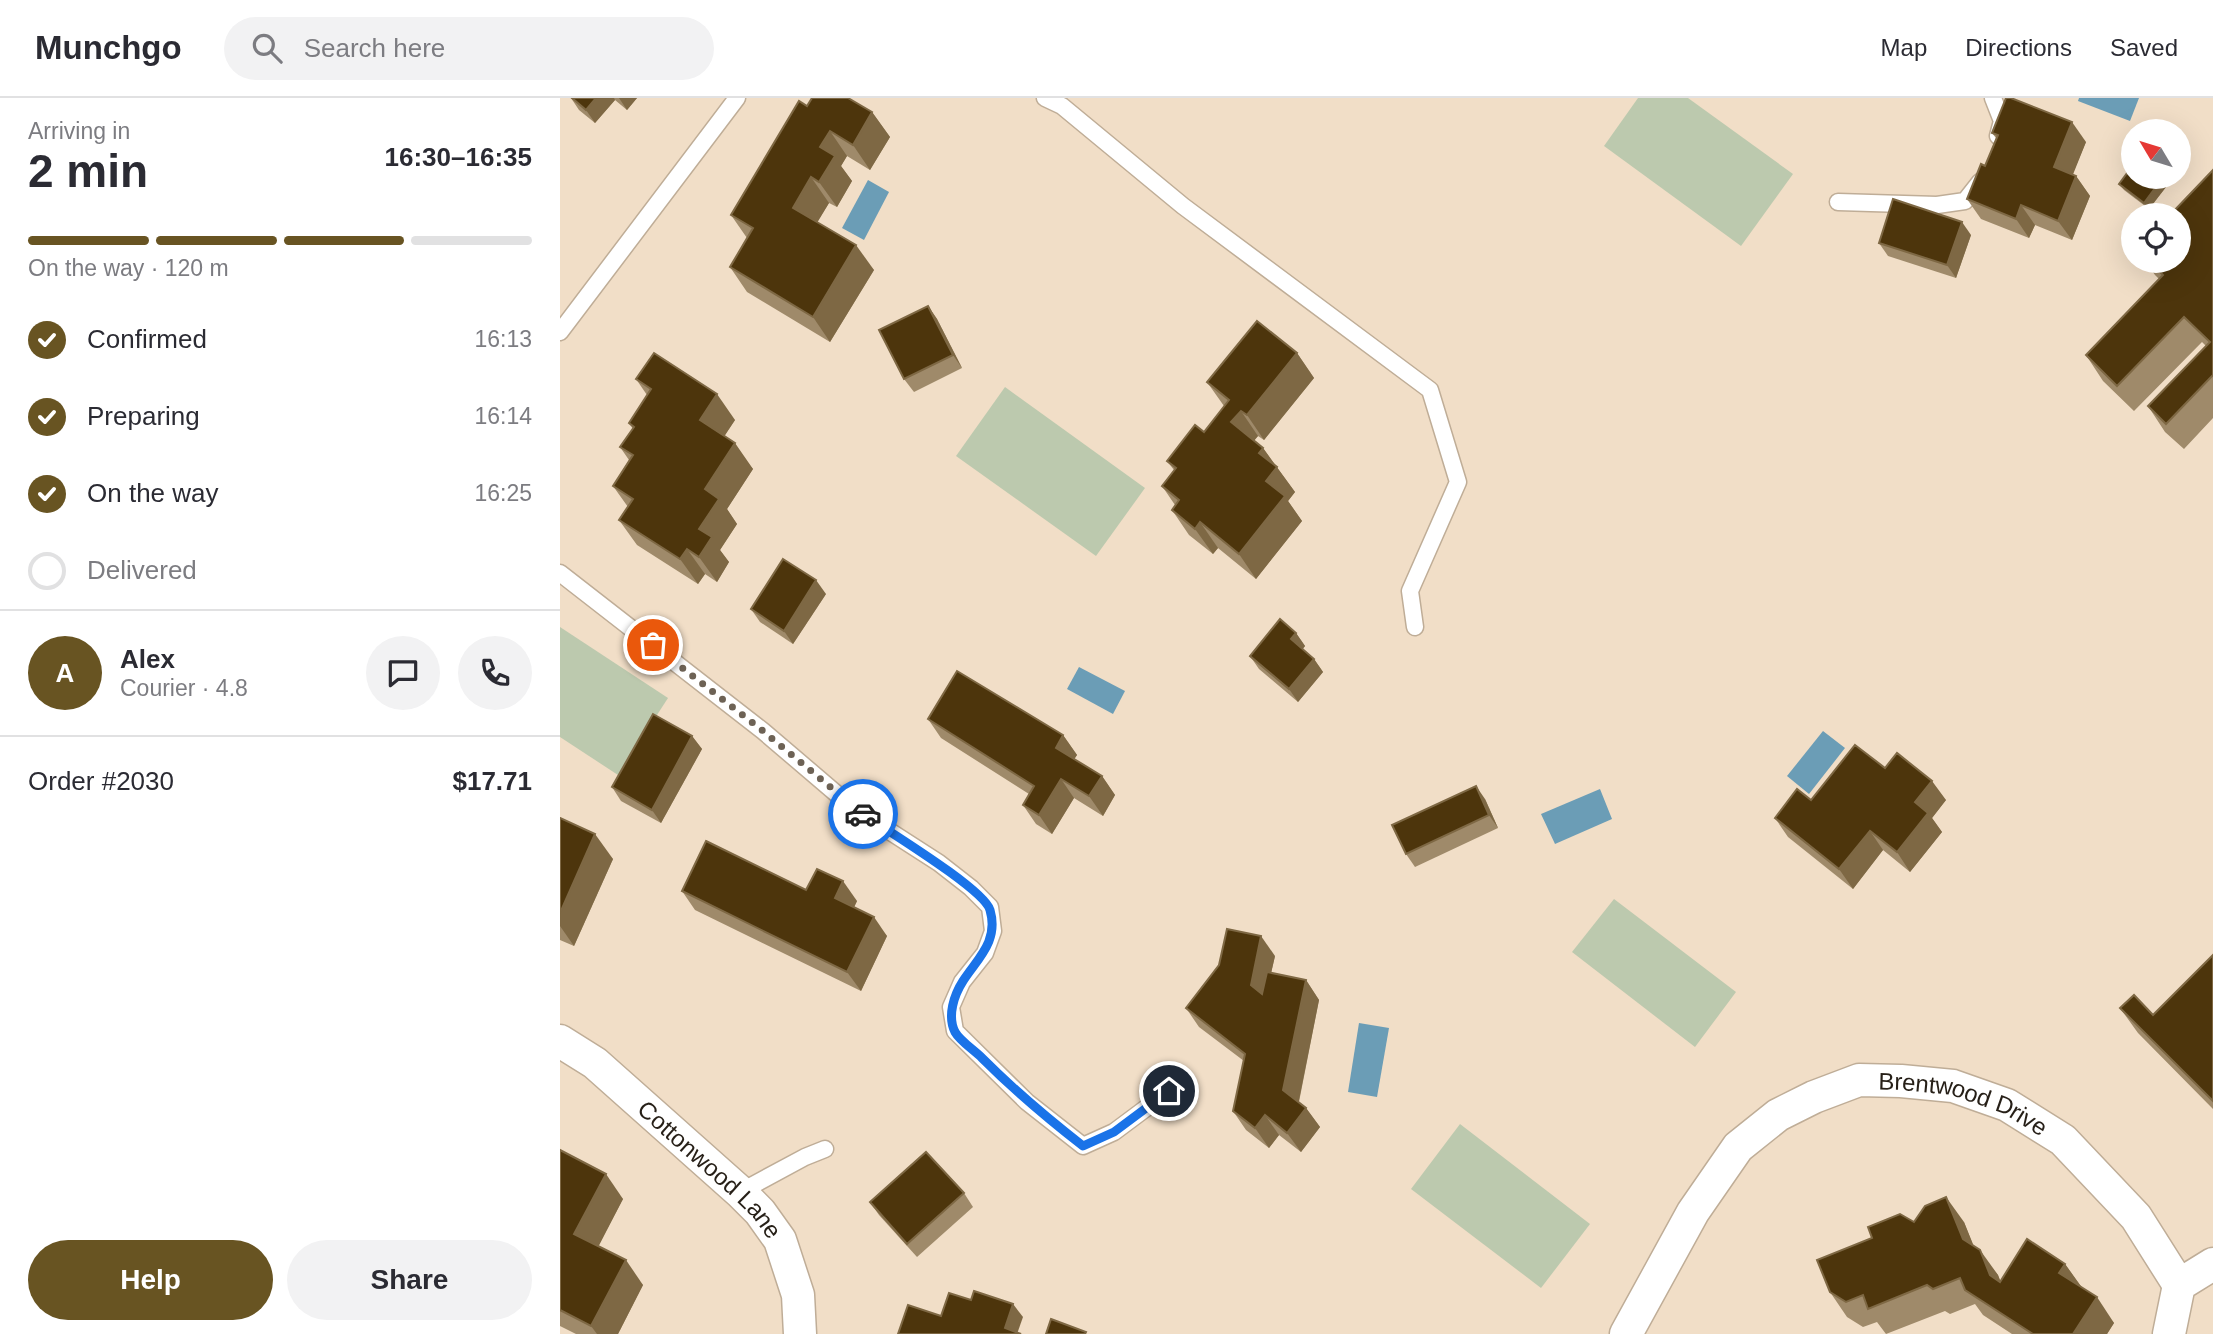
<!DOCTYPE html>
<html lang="en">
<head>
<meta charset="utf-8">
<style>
	:root { --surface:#fff; --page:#f2f2f3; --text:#2b2b33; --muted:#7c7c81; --line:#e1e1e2; --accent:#685422 }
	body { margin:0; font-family:Arial,sans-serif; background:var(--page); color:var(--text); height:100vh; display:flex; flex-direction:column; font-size:26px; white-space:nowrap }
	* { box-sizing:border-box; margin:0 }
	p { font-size:23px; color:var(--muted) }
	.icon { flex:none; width:38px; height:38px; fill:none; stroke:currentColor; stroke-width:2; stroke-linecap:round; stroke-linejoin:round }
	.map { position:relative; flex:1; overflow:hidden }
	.sheet { display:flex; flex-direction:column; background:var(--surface); width:560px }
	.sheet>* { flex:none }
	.needle { width:46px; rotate:308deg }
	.controls { position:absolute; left:1561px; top:21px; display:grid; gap:14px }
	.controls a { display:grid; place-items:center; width:70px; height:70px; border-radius:50%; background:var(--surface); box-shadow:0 7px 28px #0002; font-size:35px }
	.pin { position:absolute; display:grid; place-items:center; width:60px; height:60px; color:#fff; margin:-30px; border:4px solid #fff; border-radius:50%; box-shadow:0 2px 7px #0007 }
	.courier { position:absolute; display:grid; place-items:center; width:70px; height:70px; margin:-35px; border:5px solid #1a73e8; border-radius:50%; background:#fff; color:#222; box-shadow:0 2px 9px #0007 }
	.head em { font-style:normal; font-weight:700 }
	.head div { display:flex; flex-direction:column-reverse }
	.head { display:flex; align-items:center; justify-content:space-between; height:119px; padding:0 28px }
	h1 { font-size:46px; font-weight:700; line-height:52px }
	.bar { display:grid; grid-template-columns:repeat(4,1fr); gap:10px 7px; align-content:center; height:84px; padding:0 28px }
	.bar i { height:9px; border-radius:5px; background:var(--line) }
	.bar .selected { background:var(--accent) }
	.bar p { grid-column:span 4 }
	.line { display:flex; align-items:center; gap:18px; padding:0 28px; border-top:2px solid var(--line) }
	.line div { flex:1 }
	.round { display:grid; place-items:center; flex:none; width:74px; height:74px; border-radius:37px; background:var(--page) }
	ol { padding:0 28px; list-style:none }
	li { display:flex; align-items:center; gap:21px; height:77px }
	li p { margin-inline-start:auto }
	li .icon { padding:7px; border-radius:50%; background:var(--accent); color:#fff; stroke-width:4 }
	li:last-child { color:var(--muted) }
	li i { width:38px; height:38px; border:4px solid var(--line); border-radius:50% }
	.button { display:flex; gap:14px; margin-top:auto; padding:14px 28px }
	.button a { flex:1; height:80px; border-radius:42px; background:var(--accent); color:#fff; font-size:28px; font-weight:700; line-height:80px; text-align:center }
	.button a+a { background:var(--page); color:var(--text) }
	header { display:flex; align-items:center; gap:42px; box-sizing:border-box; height:98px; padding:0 35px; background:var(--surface); border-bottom:2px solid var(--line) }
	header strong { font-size:33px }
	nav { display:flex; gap:38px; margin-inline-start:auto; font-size:24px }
	.search { width:490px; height:63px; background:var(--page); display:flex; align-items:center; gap:18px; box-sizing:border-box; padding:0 24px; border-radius:38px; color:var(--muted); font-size:26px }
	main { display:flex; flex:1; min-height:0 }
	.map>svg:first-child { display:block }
</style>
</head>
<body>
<header>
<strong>Munchgo</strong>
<div class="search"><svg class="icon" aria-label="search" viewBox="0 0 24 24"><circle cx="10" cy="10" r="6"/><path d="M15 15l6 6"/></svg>Search here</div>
<nav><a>Map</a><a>Directions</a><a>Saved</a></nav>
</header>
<main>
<section class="sheet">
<div class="head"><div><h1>2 min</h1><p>Arriving in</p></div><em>16:30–16:35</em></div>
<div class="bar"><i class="selected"></i><i class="selected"></i><i class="selected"></i><i></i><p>On the way · 120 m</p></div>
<ol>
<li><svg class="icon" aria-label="check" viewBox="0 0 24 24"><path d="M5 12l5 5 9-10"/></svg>Confirmed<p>16:13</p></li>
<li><svg class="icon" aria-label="check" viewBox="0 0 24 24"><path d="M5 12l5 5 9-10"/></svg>Preparing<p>16:14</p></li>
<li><svg class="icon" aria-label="check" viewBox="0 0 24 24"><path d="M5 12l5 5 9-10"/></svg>On the way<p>16:25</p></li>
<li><i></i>Delivered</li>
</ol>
<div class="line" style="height:126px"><b class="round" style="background:var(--accent);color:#fff">A</b><div><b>Alex</b><p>Courier · 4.8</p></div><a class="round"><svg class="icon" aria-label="chat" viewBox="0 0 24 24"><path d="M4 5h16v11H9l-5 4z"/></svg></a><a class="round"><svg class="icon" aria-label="phone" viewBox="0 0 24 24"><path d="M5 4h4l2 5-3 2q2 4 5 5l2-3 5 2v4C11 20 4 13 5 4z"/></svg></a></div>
<div class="line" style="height:91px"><div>Order #2030</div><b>$17.71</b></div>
<div class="button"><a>Help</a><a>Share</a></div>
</section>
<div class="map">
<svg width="1653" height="1236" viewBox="0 0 1653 1236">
	<rect width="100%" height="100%" fill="#f1dec7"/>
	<g fill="#bcc9ae">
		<path d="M1078,0H1128L1233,76L1181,148L1044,48Z"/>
		<path d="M445,289L585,390L536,458L396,358Z"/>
		<path d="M0,529L108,600L58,677L0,639Z"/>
		<path d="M1054,801L1176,894L1135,949L1012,854Z"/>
		<path d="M900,1026L1030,1126L981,1190L851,1091Z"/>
	</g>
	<g fill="#6b9db6">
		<path d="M1519,0H1579L1570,23L1518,3Z"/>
		<path d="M308,82L329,94L304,142L282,130Z"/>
		<path d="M519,569L565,593L553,616L507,591Z"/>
		<path d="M1263,633L1285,650L1249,696L1227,678Z"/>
		<path d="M1040,691L1052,721L995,746L981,716Z"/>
		<path d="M799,925L829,930L817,999L788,994Z"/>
	</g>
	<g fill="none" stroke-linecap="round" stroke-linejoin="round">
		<defs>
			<g id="lane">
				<path d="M485,0L502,8L623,108L870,292L898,384L850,493L855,529"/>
				<path d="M1433,0L1442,23L1438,38"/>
				<path d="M1278,104L1377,107L1405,103L1420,84"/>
				<path d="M0,234L177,0"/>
				<path d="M0,475L203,633L292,709L379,765L411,790L430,809L433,833L425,855L402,884L391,909L395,933L467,1004L523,1048L554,1034L609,993"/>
				<path d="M180,1094L245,1059L265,1051"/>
			</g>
			<g id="street">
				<path id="s1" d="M0,943L35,965L180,1094L200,1114L220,1142L238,1197L240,1236"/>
				<path id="s2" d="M1066,1236L1133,1114L1178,1049L1218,1017L1254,999L1299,982L1341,983L1393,988L1447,1007L1503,1042L1576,1119L1619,1187"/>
				<path d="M1609,1236L1619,1187L1653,1166"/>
			</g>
		</defs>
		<use href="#lane" stroke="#bfad97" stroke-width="19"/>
		<use href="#street" stroke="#bfad97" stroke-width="35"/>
		<use href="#lane" stroke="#fff" stroke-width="16"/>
		<use href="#street" stroke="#fff" stroke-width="32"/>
	</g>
	<g fill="#9f8a6a">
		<path d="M11,0H77L67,12L55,2L35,25L19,12Z"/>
		<path d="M247,8L312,14L330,39L310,72L287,58L281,68L292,83L277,109L269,105L257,124L314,172L270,244L187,194L170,169L187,140L171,117Z"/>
		<path d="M1432,35L1526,44L1512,77L1516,78L1530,98L1512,142L1475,127L1469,140L1421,121L1407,101L1425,68L1436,40Z"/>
		<path d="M1653,72V320L1624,351L1605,334L1588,308L1646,248L1642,244L1574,313L1543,283L1526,257L1599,181L1595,177L1585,163H1619Z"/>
		<path d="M1559,86L1606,89L1589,111L1564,92Z"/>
		<path d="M1411,137L1396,180L1328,158L1319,145Z"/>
		<path d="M368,208L377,221L402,270L354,294L344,281Z"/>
		<path d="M737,255L754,280L704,342L698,338L694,342L703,350L735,394L728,403L742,423L696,481L658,450L653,456L629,437L612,412L615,407L602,388L614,372L607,363L644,334L664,308L647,284Z"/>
		<path d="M76,281L175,322L164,338L193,371L167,411L177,426L160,452L169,464L157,484L145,476L138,486L77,447L59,422L68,409L53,388L69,362L60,349L73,331L69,325L87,297Z"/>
		<path d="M266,496L233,546L200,524L191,511Z"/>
		<path d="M736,535L745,548L743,551L754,561L763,574L738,604L699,571L690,558Z"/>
		<path d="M368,621L503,637L517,657L514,661L542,678L555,697L543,718L514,700L492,736L476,726L463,707L469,696L381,640Z"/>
		<path d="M132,638L142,651L101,725L61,703L52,689Z"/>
		<path d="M1325,670L1386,702L1372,720L1382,734L1350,774L1323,752L1293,791L1228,739L1215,720L1251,702Z"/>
		<path d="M925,701L938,730L855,769L846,756Z"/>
		<path d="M0,720L53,761L14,848L0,842Z"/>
		<path d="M246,792L297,803L294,809L327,838L301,893L135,812L122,793Z"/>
		<path d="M1653,857V1011L1578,935L1560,910L1593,917Z"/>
		<path d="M715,858L711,875L746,882L759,902L739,1004L746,1010L760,1029L741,1054L719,1037L709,1050L686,1032L673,1013L684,963L639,929L626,910Z"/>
		<path d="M0,1052L63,1101L38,1148L83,1187L58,1236H16L0,1228Z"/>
		<path d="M404,1095L413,1109L357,1159L319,1117L310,1104Z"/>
		<path d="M1354,1124H1404L1413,1147L1438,1177L1440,1183L1505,1166L1522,1190L1554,1225L1547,1236H1452L1423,1217L1415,1206L1390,1216L1385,1213L1326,1236L1317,1224L1303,1229L1287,1219L1270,1194Z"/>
	</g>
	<g fill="#7e6844">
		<path d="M36,0H54L55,2L35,25L26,12Z"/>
		<path d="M59,0H77L67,12Z"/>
		<path d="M312,14L330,39L310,72L293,47Z"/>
		<path d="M1512,24L1526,44L1508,89L1494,69Z"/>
		<path d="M270,33L287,58L281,68L292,83L277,109L259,84L260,49Z"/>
		<path d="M1516,78L1530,98L1512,142L1498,123Z"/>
		<path d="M251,79L269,105L251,135L233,110Z"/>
		<path d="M1601,82L1606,89L1589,111L1584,105Z"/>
		<path d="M1461,107L1475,127L1469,140L1456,121Z"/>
		<path d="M1402,124L1411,137L1396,180L1387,167Z"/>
		<path d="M296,147L314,172L270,244L253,219Z"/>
		<path d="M368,208L377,221L402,270L393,257Z"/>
		<path d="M737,255L754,280L704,342L687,317Z"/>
		<path d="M157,296L175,322L158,348L140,322Z"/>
		<path d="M681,313L698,338L689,349L671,324Z"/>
		<path d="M175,345L193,371L167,411L177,426L160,452L169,464L157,484L139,459V431L145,391Z"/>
		<path d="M703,350L735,394L728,403L742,423L696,481L679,456L706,383L699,355Z"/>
		<path d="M640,424L658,450L653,456L635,431Z"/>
		<path d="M127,451L145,476L138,486L120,461Z"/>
		<path d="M256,482L266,496L233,546L224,533Z"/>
		<path d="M736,535L745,548L740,554L731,541Z"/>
		<path d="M754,561L763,574L738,604L729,591Z"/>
		<path d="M503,637L517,657L509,669L496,650Z"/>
		<path d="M132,638L142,651L101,725L92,712Z"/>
		<path d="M542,678L555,697L543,718L529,698Z"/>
		<path d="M501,681L514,700L492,736L479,717Z"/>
		<path d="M1372,683L1386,702L1372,720L1382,734L1350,774L1337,754L1355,704Z"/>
		<path d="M916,688L925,701L938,730L929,717Z"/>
		<path d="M1310,733L1323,752L1293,791L1279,771Z"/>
		<path d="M35,736L53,761L14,848L0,828V815Z"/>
		<path d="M283,783L297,803L289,820L275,800Z"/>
		<path d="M314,819L327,838L301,893L287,874Z"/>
		<path d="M701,838L715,858L704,906L691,887Z"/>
		<path d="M746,882L759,902L737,1012L723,992Z"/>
		<path d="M746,1010L760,1029L741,1054L727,1035Z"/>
		<path d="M705,1017L719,1037L709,1050L695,1030Z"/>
		<path d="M46,1076L63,1101L32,1161L14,1136Z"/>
		<path d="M1386,1099L1404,1124L1421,1166L1403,1141Z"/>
		<path d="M1420,1152L1438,1177L1448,1202L1430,1177Z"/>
		<path d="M66,1162L83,1187L58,1236H37L31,1228Z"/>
		<path d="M1505,1166L1523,1191L1499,1175Z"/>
		<path d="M1537,1199L1554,1225L1547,1236H1513Z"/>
		<path d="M453,1206L463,1219L457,1236L445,1230Z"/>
	</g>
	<g fill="#4d350c" stroke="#7e6844" stroke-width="2">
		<path d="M12,0H36L26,12Z"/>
		<path d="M252,0H288L312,14L293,47L270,33L260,49L275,58L259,84L251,79L233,110L296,147L253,219L170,169L193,130L171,117L239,3L247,8Z"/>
		<path d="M1446,0H1451L1512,24L1494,69L1516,78L1498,123L1461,107L1456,121L1407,101L1421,66L1425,68L1438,37L1432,35Z"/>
		<path d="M1573,67V79H1597L1601,82L1584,105L1559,86Z"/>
		<path d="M1653,72V277L1606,326L1588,308L1650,244L1624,219L1557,288L1526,257L1603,177L1589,163H1619V117H1610Z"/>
		<path d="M1333,101L1402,124L1387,167L1319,145Z"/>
		<path d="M368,208L393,257L344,281L319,232Z"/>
		<path d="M697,223L737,255L687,317L681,313L671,324L703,350L699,355L717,369L706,383L725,398L679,456L640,424L635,431L612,412L619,402L602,388L616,370L607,363L635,327L644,334L669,302L647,284Z"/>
		<path d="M94,255L157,296L140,322L175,345L145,391L159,401L139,431L152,439L139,459L127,451L120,461L59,422L73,401L53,388L73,357L60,349L74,329L69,325L91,291L76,281Z"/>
		<path d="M223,461L256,482L224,533L191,511Z"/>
		<path d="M720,521L736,535L731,541L754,561L729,591L690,558Z"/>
		<path d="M397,573L503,637L496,650L542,678L529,698L501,681L479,717L463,707L474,688L368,621Z"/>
		<path d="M93,616L132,638L92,712L52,689Z"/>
		<path d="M1295,647L1325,670L1337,655L1372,683L1355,704L1368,715L1337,754L1310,733L1279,771L1215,720L1237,691L1251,702Z"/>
		<path d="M916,688L929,717L846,756L832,727Z"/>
		<path d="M0,720L35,736L0,815Z"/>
		<path d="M146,743L246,792L257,771L283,783L275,800L314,819L287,874L122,793Z"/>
		<path d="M667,831L701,838L691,887L702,896L707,874L746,882L723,992L746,1010L727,1035L705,1017L695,1030L673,1013L685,956L626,910L659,867Z"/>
		<path d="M1653,857V1003L1560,910L1574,897L1593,917Z"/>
		<path d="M0,1052L46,1076L14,1136L66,1162L31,1228L0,1212Z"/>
		<path d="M366,1054L404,1095L347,1146L310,1104Z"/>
		<path d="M1386,1099L1403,1141L1420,1152L1430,1177L1440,1184L1467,1141L1505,1166L1499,1175L1537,1199L1513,1236H1473L1405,1192L1400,1180L1373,1191L1367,1187L1308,1211L1303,1197L1286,1204L1270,1194L1257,1162L1312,1140L1308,1129L1340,1116L1354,1124L1365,1108Z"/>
		<path d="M414,1193L453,1206L445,1230L461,1236H338L348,1207L381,1218L389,1195L411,1202Z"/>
		<path d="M491,1221L526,1234L525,1236H486Z"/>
	</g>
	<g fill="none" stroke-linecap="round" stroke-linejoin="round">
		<path stroke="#6d6255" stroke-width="7" stroke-dasharray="0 12.6" d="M93,547L203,633L303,716"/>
		<path stroke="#1a73e8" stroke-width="9" d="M303,716C326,732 424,791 430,812C439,843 418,860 403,883C394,897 387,918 395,934C400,943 414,952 422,960C454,992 487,1020 523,1048L554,1034L609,993"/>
	</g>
	<g text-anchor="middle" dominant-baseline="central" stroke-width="7" stroke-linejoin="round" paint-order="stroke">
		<g font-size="24" fill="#261f17" stroke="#fff">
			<text stroke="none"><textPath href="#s2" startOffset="466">Brentwood Drive</textPath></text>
			<text stroke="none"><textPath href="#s1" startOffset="198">Cottonwood Lane</textPath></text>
		</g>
	</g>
</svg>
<div class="controls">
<a><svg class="needle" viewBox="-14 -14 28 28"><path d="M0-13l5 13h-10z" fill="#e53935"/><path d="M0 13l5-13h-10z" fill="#7c7c81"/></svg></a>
<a><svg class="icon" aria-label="locate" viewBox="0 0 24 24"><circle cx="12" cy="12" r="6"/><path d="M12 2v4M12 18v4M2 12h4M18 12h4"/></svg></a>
</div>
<div class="pin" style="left:93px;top:547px;background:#ea580c"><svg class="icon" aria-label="bag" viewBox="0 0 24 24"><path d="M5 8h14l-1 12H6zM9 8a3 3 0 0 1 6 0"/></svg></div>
<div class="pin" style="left:609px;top:993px;background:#1f2937"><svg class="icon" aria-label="home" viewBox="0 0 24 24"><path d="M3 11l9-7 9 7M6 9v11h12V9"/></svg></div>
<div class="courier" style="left:303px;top:716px"><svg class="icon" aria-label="car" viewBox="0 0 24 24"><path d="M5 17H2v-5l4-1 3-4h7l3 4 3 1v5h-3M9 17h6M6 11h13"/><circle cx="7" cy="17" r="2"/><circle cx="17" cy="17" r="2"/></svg></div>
</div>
</main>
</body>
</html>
